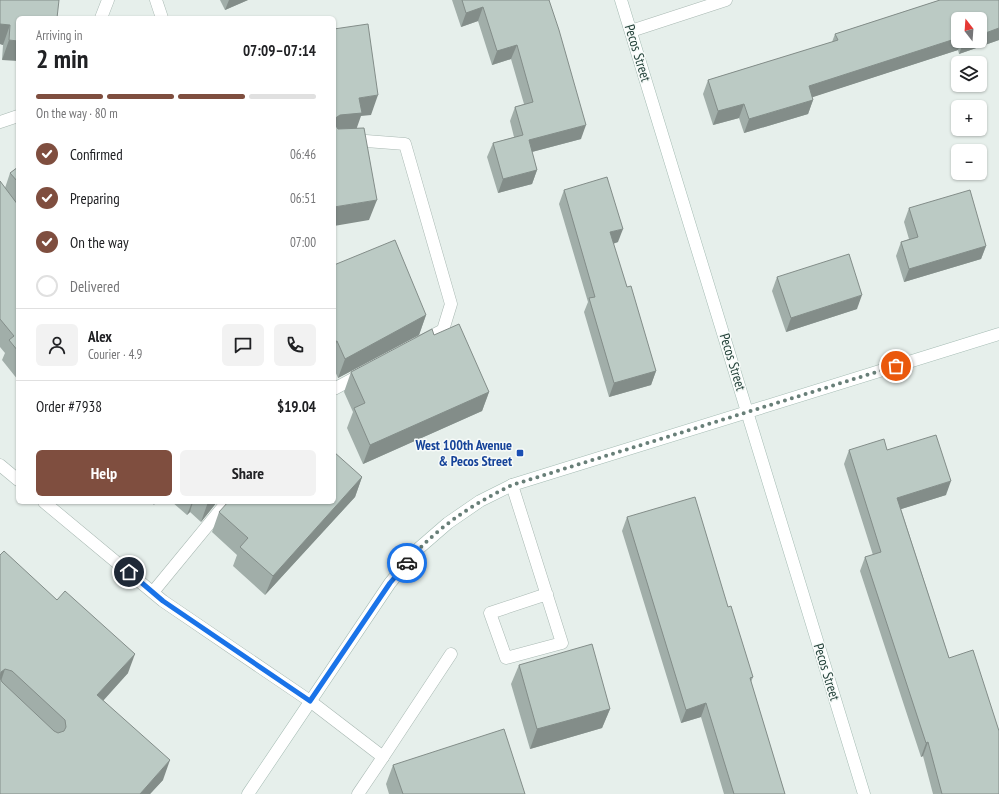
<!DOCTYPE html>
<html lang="en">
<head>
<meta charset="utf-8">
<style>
	:root { --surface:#fff; --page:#f2f2f2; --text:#202124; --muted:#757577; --line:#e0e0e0; --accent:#7f4e3f }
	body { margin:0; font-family:"PT Sans Narrow",sans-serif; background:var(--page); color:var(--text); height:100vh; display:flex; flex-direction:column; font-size:15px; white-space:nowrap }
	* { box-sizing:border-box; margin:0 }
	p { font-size:13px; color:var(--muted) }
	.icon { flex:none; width:22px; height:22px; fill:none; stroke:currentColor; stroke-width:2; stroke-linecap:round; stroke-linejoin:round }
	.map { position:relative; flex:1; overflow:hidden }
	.side { position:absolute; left:16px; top:16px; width:320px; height:488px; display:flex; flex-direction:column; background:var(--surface); border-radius:6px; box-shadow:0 1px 3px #0004 }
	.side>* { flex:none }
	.needle { width:26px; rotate:343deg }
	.buttons { position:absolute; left:951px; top:12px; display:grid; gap:8px }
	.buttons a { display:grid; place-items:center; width:36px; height:36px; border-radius:6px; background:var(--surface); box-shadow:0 1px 3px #0004; font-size:20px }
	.pin { position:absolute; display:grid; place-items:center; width:34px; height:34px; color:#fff; margin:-17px; border:2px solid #fff; border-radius:50%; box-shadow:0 1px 4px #0007 }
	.courier { position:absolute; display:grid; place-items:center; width:40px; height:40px; margin:-20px; border:3px solid #1a73e8; border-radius:50%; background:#fff; color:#222; box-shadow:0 1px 5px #0007 }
	.head em { font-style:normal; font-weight:800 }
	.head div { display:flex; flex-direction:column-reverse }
	.head { display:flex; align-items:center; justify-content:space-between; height:68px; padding:0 20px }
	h1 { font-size:26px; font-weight:800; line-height:30px }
	.bar { display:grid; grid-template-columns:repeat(4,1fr); gap:6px 4px; align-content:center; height:48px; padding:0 20px }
	.bar i { height:5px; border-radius:3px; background:var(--line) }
	.bar .selected { background:var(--accent) }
	.bar p { grid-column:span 4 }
	.line { display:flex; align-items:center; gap:10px; padding:0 20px; border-top:1px solid var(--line) }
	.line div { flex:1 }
	.round { display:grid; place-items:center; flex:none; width:42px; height:42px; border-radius:6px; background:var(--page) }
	ol { padding:0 20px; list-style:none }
	li { display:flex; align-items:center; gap:12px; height:44px }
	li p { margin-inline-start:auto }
	li .icon { padding:4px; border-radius:50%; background:var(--accent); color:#fff; stroke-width:4 }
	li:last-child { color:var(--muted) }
	li i { width:22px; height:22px; border:2px solid var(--line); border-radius:50% }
	.primary-button { display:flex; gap:8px; margin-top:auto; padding:8px 20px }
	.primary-button a { flex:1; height:46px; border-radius:6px; background:var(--accent); color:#fff; font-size:16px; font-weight:800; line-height:46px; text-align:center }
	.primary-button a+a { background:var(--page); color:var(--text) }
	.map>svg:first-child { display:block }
</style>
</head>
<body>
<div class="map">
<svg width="999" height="794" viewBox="0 0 999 794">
	<rect width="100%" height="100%" fill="#e6efeb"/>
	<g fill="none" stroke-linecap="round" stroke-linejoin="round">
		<defs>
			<g id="lane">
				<path d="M156,0L162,18"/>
				<path d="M101,18L108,0"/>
				<path d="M0,122L18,116"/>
				<path d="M334,142L353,140L405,144L451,304L443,330L420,342"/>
				<path d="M334,389L362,374"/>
				<path d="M512,485L562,643L506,658L490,613L547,594"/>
				<path d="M153,592L227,502"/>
				<path d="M310,701L383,757L451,654"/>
				<path d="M358,794L383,757"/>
			</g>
			<g id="street">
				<path d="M631,31L726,0"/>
				<path d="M0,465L18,480"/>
				<path d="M44,502L163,601L310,701"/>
			</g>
			<g id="secondary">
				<path d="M621,0L864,794"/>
				<path d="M248,794L390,583L418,549L448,523L480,501L512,485L999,334"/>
			</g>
		</defs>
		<use href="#lane" stroke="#a8b8b2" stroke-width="13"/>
		<use href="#street" stroke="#a8b8b2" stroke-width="13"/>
		<use href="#secondary" stroke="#a4bbb3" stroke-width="13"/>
		<use href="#lane" stroke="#fff" stroke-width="12"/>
		<use href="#street" stroke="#fff" stroke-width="12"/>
		<use href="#secondary" stroke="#fff" stroke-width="12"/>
	</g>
	<g fill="#a1aea9" fill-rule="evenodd">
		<path d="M0,0H59L2,60L3,45L0,44Z"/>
		<path d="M220,0H248L225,10Z"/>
		<path d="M452,0H549L581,139L532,152L537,170L532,184L498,193L487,157L493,143L514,137L510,121L515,107L524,104L511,59L492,65L478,21L461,27Z"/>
		<path d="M940,0H999V40L959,54L958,50L812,97L813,100L808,114L744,133L739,118L713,125L703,94L708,80L832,42L835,34ZM958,19H980V41H958Z"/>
		<path d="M18,167V380L2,360L5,353L0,347V181L5,188L10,173Z"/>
		<path d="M564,190L618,242L613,244L627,287L656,371L651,385L609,397L584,312L588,302L559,204Z"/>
		<path d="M909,208L986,246L981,259L904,282L896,256L901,242L909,239L904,222Z"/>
		<path d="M334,265L426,315L419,335L338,378L334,369Z"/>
		<path d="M777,277L857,309L786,332L772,291Z"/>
		<path d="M434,335L489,392L482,411L363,464L347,428L353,412L344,392L351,372Z"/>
		<path d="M849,450H887L946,495L901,509L949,658L999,794H933L923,756L921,757L860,571L865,557L873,555L844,464Z"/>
		<path d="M362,477L355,497L265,595L233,566L237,555L212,532L219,512Z"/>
		<path d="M151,502H156L154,505Z"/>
		<path d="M172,502H217L201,522L190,512L187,515Z"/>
		<path d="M627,517L728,607L753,677L751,682L785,794H724L701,717L681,723L622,531Z"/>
		<path d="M0,555L128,673L103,701L163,780L150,794H0Z"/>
		<path d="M519,665L610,709L602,728L530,749L511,684Z"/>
		<path d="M393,765L525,794H389L386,784Z"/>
	</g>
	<g fill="#838d89">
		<path d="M229,0H248L225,10Z"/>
		<path d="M483,7L478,21L461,27L466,13Z"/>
		<path d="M0,24L10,25L3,45L0,44Z"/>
		<path d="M999,28V40L959,54L964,41H980V35Z"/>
		<path d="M958,38V41H961L958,50L804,100L809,86Z"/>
		<path d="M9,40L18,41V61L2,60Z"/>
		<path d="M517,45L511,59L492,65L497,51Z"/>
		<path d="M378,95L371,115L361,116L355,133L334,135V119L359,98Z"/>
		<path d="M813,100L808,114L744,133L749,119Z"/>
		<path d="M744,104L739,118L713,125L718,111Z"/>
		<path d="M586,125L581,139L524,154L529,140Z"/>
		<path d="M537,170L532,184L498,193L503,179Z"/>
		<path d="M377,200L369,220L334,226V207Z"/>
		<path d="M623,229L618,242L605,246L610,232Z"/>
		<path d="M986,246L981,259L904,282L909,269Z"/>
		<path d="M862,295L857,309L786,332L791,318Z"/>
		<path d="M426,315L419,335L338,378L345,359Z"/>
		<path d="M337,341L334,350V342Z"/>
		<path d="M656,371L651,385L609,397L614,383Z"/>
		<path d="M489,392L482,411L363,464L370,445Z"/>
		<path d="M362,477L355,497L265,595L273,576Z"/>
		<path d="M951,481L946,495L892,512L897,498Z"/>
		<path d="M192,502H193L190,512L187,515Z"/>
		<path d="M208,502H217L201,522Z"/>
		<path d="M135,654L128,673L90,715L97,695Z"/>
		<path d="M5,669L0,684V676L1,672Z"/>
		<path d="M706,703L701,717L681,723L686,710Z"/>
		<path d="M610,709L602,728L530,749L537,729Z"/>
		<path d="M928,742L923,756L921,757L926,743Z"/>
		<path d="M170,760L163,780L150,794H140Z"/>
	</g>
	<g fill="#bbcac4" stroke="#838d89">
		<path d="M0,0H59L57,18H18V41L9,40L10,25L0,24Z"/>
		<path d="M462,0H549L559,30L586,125L529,140L537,170L503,179L493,143L523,135L515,107L533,102L517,45L497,51L483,7L466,13Z"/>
		<path d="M940,0H999V28L980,35V19H958V38L809,86L813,100L749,119L744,104L718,111L708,80L838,40L835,34Z"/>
		<path d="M368,24L378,95L359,98L362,113L340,115L334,119V121V29Z"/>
		<path d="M334,123L338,129L364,128L377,200L334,207Z"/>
		<path d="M18,167V182L10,173Z"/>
		<path d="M607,177L623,229L610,232L627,287L631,286L656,371L614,383L589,298L595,297L564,190Z"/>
		<path d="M0,181L18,205V351L9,340L14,336L0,319Z"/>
		<path d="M970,190L986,246L909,269L901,242L918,237L909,208Z"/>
		<path d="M395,240L426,315L345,359L337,341L334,342V265Z"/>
		<path d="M849,254L862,295L791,318L777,277Z"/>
		<path d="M459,324L489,392L370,445L354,408L365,403L351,372L432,329L434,335Z"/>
		<path d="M936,435L951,481L897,498L949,658L973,650L999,731V794H942L928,742L926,743L865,557L881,552L849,450L884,439L887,450Z"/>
		<path d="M334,452L362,477L273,576L240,547L248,538L219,512L228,502H334Z"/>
		<path d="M695,497L728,607L731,606L753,677L750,678L785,794H734L706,703L686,710L627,517Z"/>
		<path d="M4,551L57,600L65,591L135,654L97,695L170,760L140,794H0V678L2,682L54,731L58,733L64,731L66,727L65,720L12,671L5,669L1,672L0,678V555Z"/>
		<path d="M592,644L610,709L537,729L519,665Z"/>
		<path d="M504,729L525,794H403L393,765Z"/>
	</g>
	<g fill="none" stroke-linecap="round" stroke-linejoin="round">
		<path stroke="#687f78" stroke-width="4" stroke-dasharray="0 7.2" d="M407,563C435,528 473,504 512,485L896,366"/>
		<path stroke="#1a73e8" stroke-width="5" d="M129,572L163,601L310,701L390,583L407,563"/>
	</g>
	<rect fill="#1a4fb4" stroke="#f7fbf9" stroke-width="1.5" x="516" y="449" width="8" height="8" rx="2"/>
	<g text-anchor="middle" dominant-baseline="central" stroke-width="3" stroke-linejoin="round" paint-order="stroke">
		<g font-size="14" fill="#24423a" stroke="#f7fbf9">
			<text transform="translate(638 53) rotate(73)">Pecos Street</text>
			<text transform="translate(733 362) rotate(73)">Pecos Street</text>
			<text transform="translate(827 672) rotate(73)">Pecos Street</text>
		</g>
		<g font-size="14" font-weight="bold" fill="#164399" stroke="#f7fbf9" text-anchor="end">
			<text x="512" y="445">West 100th Avenue<tspan x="512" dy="16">&amp; Pecos Street</tspan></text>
		</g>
	</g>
</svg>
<div class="buttons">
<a><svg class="needle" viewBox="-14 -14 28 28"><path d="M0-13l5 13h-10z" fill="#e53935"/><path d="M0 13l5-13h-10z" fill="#757577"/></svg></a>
<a><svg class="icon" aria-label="layers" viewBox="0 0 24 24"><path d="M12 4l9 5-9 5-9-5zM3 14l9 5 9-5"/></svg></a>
<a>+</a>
<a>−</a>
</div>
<div class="pin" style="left:896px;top:366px;background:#ea580c"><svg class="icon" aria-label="bag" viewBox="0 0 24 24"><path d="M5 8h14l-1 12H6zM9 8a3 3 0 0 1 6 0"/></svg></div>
<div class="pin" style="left:129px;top:572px;background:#1f2937"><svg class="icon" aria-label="home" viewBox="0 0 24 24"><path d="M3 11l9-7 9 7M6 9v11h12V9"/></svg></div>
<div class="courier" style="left:407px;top:563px"><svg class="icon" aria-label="car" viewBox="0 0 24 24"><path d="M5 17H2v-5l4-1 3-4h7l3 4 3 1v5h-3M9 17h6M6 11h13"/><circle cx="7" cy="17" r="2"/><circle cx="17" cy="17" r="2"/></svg></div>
<section class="side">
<div class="head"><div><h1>2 min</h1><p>Arriving in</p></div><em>07:09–07:14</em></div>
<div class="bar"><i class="selected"></i><i class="selected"></i><i class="selected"></i><i></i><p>On the way · 80 m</p></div>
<ol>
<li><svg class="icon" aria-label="check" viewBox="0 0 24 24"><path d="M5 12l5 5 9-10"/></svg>Confirmed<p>06:46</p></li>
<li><svg class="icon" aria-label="check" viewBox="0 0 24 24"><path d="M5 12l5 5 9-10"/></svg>Preparing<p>06:51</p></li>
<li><svg class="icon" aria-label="check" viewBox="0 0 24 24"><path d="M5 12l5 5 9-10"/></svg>On the way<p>07:00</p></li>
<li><i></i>Delivered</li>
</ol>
<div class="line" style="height:72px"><a class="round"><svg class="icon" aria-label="person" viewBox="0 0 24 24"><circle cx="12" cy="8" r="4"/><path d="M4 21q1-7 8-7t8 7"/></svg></a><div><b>Alex</b><p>Courier · 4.9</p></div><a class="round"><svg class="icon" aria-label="chat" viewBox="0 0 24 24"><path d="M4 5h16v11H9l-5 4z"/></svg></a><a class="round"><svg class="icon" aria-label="phone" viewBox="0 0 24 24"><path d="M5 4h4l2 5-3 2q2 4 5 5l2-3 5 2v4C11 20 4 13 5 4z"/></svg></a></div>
<div class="line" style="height:52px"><div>Order #7938</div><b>$19.04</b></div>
<div class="primary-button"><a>Help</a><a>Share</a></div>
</section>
</div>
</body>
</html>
